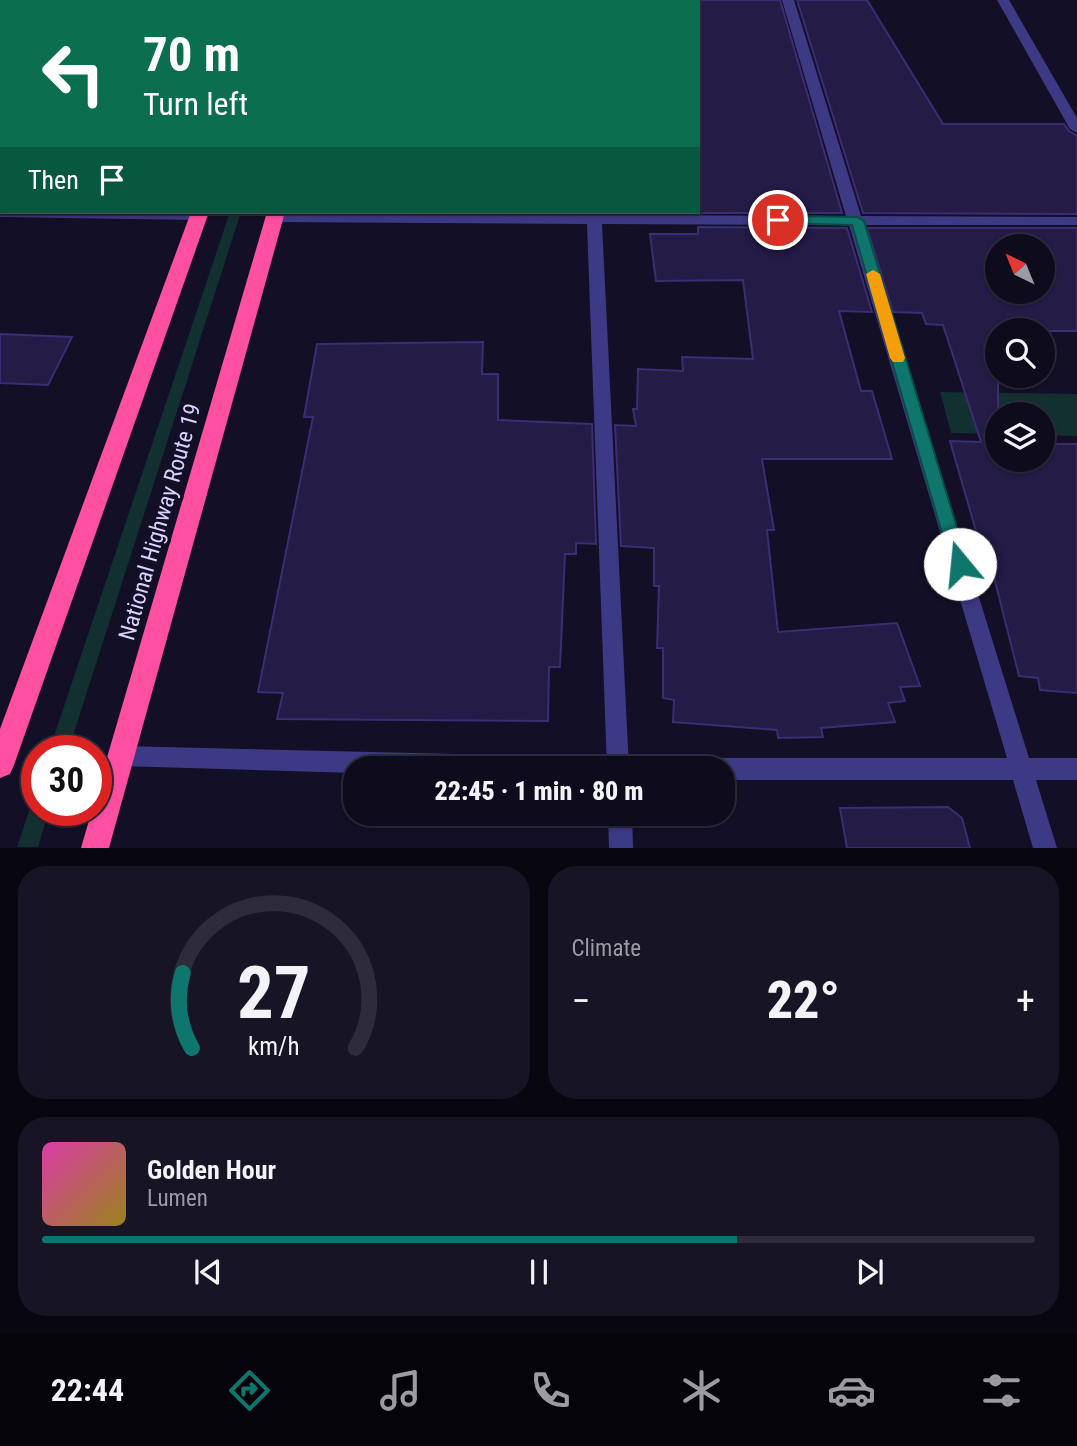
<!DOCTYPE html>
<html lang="en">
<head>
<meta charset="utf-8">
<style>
  body { margin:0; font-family:"Roboto Condensed",sans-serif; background:#171425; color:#f1f3f6; height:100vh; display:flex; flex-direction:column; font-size:26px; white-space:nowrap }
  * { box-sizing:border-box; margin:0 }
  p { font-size:23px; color:#9b9ba3 }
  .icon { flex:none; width:38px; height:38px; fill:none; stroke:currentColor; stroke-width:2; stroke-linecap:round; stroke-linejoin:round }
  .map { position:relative; height:848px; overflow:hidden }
  .sheet { display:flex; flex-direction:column; gap:18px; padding:18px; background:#08060f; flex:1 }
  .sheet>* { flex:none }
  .top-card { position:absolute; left:0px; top:0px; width:700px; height:214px; box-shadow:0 2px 5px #0004,0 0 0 2px #2e2b3b; background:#0b6e4f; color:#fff; overflow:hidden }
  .needle { width:46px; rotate:317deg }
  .buttons { position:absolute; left:985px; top:234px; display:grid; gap:14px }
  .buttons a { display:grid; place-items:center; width:70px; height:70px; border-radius:50%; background:#0e0b1c; box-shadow:0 2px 5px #0004,0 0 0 2px #2e2b3b; font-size:35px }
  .speed { position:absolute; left:21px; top:735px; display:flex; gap:14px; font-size:35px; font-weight:700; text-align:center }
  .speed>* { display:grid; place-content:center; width:91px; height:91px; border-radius:50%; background:#0e0b1c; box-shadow:0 2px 5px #0004,0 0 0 2px #2e2b3b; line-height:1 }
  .speed .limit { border:10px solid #d22; background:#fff; color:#111 }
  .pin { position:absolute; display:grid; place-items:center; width:60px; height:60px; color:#fff; margin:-30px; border:4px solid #fff; border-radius:50%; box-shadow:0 2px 7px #0007 }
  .me { position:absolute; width:77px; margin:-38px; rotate:343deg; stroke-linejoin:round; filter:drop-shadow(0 0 5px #0008) }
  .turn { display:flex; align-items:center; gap:24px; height:147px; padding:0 28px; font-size:32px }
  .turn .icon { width:91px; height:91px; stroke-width:2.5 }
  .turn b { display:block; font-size:49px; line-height:60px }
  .then { display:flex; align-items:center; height:66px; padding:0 28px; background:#0003; gap:14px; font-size:26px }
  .big { font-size:52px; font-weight:800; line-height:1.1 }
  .sheet .widget { flex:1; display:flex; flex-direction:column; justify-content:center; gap:10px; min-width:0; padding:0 24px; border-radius:28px; background:#171425 }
  .sheet .dial { align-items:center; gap:0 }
  .dial svg { height:182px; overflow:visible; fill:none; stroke:#2e2b3b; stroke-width:7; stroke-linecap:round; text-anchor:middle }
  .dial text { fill:#f1f3f6; stroke:none }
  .song { display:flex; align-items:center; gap:21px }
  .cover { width:84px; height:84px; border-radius:10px; background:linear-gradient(135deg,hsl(320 70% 55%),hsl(50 70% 35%)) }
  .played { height:7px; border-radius:4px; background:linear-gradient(90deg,#0f766e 70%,#2e2b3b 70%) }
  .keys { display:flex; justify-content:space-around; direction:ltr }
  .heat { display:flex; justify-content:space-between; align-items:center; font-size:38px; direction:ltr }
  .sheet .tiles { flex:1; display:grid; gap:18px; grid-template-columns:1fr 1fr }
  .widget:last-child { grid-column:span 2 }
  .trip { position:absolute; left:343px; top:756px; width:392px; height:70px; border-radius:28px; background:#0e0b1c; box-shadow:0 2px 5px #0004,0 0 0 2px #2e2b3b; font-weight:800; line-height:70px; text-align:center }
  .dock { display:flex; height:112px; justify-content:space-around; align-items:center; background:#06040b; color:#9b9ba3 }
  .dock .icon { width:49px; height:49px }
  .dock .current { color:#0f766e }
  .dock b { font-size:32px; color:#f1f3f6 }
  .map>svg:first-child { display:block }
  .green { fill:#12302f }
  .building { fill:#241b47; stroke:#3b2d73; stroke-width:2; fill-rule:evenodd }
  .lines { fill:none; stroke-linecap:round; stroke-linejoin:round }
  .street { fill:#3d3a85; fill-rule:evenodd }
  .highway { fill:#ff4fa3; fill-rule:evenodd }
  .route { fill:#0f766e; stroke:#0a4d48; stroke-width:2 }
  .slow { fill:#f59e0b }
  .labels { text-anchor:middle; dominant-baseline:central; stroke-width:7; stroke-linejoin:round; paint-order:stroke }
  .street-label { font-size:23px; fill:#d9d4ff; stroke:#130f26 }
</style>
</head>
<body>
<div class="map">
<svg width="1077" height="848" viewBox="0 0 1077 848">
  <rect width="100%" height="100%" fill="#130f26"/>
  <!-- green -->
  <path class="green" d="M230 212H241L68 751H49Z
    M940 392 1077 394V436L1043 435V415H998L997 434 951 433Z
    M37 787V810H49L38 847H17Z"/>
  <!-- building -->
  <path class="building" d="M698 0H780L842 213H698Z
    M797 0H867L943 124H1064L1069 131 1077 136V214L863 213Z
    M698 227 847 228 872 312 839 311 861 391H872L892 459H762L774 530H767L778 632 897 623 920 686 900 687 905 701 888 703 895 722 821 728 823 737 778 738 777 730 673 722 674 700 663 698V648H657L659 586H654V548L621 546 615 425 636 426 633 409H637L638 369 683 371 682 357 753 359 743 280 656 281 650 234H698Z
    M867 228H1077V331H998V460H1043V444H1077V693L1040 690 1038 678 1019 676 992 569H987L950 441 981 442 943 325 926 324 922 313 893 312ZM998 247H1043V292H998Z
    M0 334 72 337 48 385 0 383Z
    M483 342 482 374H498V420L592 424 596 544 576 543V554H565L560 667H549L548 721 277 719 283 693 258 692 313 417H304L317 344Z
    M948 807 962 818 970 848H847L840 808Z"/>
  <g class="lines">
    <!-- street -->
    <path class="street" d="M15 0H27L14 2Z
      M580 0H592V2H580Z
      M782 0H794L861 216 1077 217V225H863L1029 758H1077V780H1036L1057 848H1033L1013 780H723V768H712L715 761 723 758H1007L849 225 602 224 629 768H607L587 224 274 222 267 218 274 214 587 215V212H601V215L846 216Z
      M997 0H1009L1077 118V133L1070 129Z
      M0 26H2L0 35Z
      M0 209 2 212H198L205 216 198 220 0 217Z
      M121 746 585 757 593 760 596 768H355V773L121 766 113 763 110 756 113 749Z
      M608 814H632L633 848H609Z"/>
    <!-- highway -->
    <path class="highway" d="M270 0H284L269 2Z
      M326 0H340L325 2Z
      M191 212H209L14 765 10 774 0 778V729Z
      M267 212H285L109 848H81L92 810H96V795Z"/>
  </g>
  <!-- route -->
  <path class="route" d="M778 216 857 217 864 221 968 564 966 569 960 571 953 569 951 564 852 225 774 223 772 220Z"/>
  <!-- slow -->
  <path class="slow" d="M873 270 880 274 905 358 903 362H893L890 358 866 274Z"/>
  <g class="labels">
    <!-- street labels -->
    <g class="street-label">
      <text transform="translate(160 522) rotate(-74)">National Highway Route 19</text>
    </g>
  </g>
</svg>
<div class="buttons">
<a><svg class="needle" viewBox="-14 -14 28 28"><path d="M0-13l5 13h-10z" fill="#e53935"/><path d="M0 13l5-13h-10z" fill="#9b9ba3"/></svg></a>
<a><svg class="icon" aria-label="search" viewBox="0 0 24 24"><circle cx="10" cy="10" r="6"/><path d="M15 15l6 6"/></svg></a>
<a><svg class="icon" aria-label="layers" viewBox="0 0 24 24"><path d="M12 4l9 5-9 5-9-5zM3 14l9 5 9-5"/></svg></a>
</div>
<div class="speed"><div class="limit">30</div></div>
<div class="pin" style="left:778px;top:220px;background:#d93025"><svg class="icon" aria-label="arrive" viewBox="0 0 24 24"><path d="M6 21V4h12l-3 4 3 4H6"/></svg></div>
<svg class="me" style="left:960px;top:564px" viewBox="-20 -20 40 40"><circle r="19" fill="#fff"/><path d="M0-13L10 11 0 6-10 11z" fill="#0f766e"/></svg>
<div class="trip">22:45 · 1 min · 80 m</div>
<div class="top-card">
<div class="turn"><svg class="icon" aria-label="left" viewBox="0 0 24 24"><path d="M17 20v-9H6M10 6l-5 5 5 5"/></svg><div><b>70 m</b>Turn left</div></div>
<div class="then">Then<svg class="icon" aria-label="arrive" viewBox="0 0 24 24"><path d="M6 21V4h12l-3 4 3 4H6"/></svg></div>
</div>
</div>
<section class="sheet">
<div class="tiles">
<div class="widget dial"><svg viewBox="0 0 100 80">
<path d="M14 69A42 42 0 1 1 86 69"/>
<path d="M14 69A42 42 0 0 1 10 36" stroke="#0f766e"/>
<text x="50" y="56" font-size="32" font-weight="700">27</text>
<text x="50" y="72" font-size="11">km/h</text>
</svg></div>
<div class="widget"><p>Climate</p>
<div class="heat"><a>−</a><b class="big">22°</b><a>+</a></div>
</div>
<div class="widget">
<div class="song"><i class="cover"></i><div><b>Golden Hour</b><p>Lumen</p></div></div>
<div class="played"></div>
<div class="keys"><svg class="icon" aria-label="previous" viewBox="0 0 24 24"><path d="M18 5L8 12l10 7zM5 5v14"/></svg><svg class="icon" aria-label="pause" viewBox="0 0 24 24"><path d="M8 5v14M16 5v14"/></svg><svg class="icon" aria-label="next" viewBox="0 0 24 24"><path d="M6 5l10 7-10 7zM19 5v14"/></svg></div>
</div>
</div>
</section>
<nav class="dock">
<b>22:44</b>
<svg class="icon current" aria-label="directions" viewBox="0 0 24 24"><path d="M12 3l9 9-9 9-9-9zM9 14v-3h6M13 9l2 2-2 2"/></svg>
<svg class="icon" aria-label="music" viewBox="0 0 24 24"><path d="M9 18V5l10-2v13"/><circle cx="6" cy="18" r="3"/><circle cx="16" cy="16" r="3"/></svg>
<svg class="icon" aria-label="phone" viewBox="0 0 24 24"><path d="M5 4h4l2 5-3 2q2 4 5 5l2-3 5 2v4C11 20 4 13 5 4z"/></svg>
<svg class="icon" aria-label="climate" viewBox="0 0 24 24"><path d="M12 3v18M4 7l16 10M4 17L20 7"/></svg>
<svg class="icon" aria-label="car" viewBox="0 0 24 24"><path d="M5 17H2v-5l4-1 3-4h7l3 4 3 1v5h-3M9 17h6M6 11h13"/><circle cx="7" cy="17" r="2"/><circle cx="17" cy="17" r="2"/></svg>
<svg class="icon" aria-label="filters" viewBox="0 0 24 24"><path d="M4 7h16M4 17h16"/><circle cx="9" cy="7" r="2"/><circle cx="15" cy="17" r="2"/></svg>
</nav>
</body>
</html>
